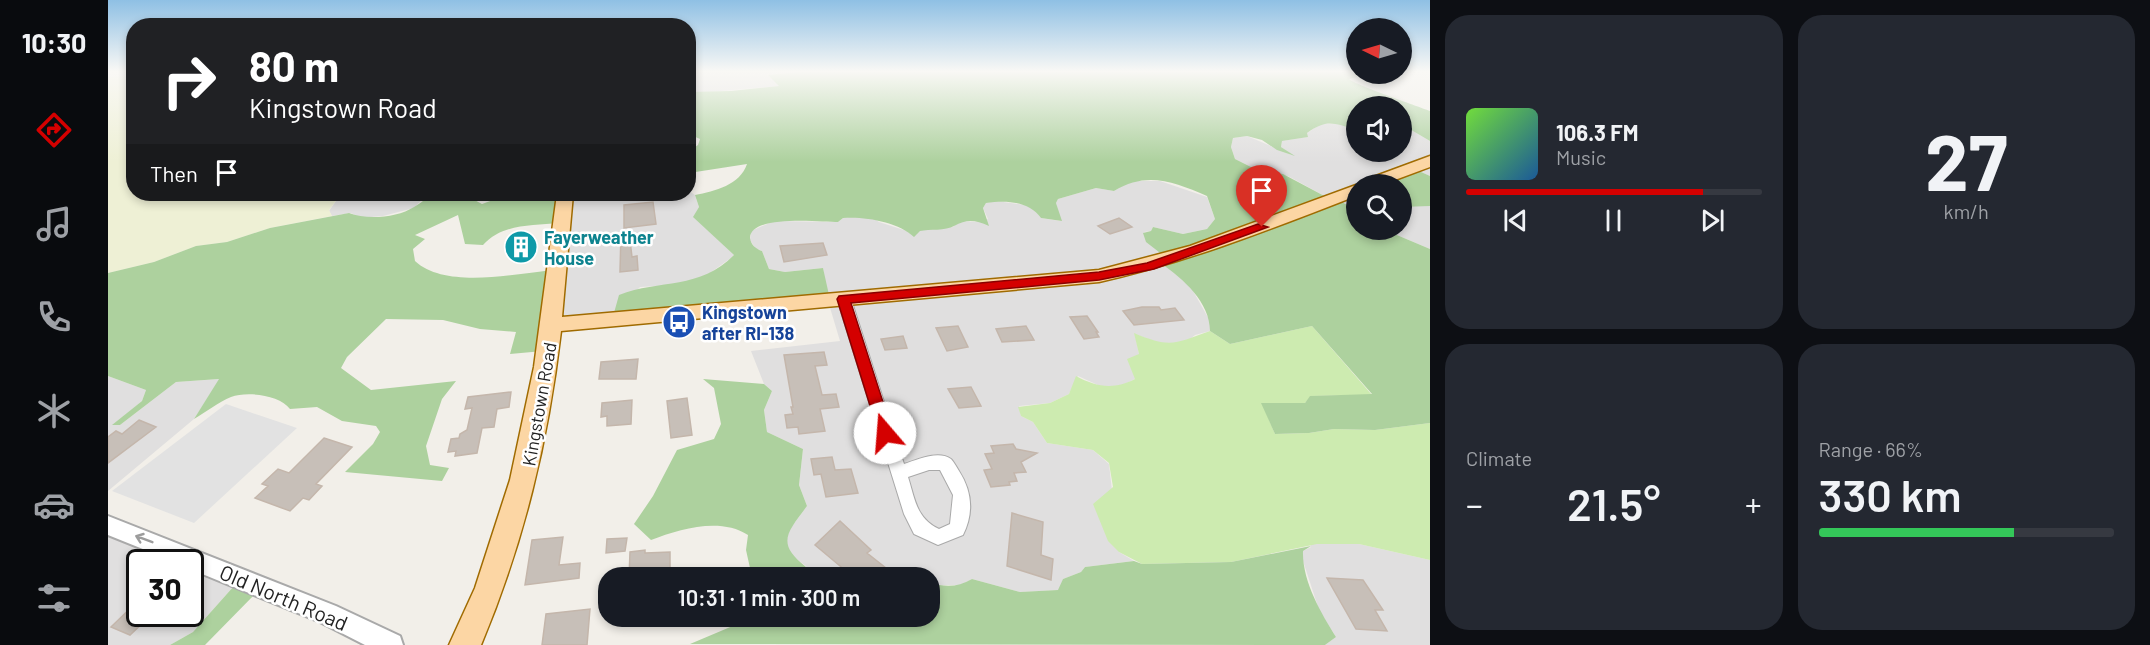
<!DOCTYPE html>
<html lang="en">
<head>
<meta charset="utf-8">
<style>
  body { margin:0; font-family:Barlow,sans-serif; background:#242831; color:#f1f3f6; height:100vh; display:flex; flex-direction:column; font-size:22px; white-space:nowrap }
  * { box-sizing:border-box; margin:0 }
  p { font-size:20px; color:#9ea1a6 }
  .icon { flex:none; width:33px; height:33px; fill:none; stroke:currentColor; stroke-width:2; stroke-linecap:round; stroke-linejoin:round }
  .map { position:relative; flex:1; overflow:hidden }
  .sheet { display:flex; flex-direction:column; gap:15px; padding:15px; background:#0d0f14; width:720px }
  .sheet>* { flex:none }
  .top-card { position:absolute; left:18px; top:18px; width:570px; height:183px; border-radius:24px; box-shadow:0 3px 9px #0003; background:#202124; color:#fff; overflow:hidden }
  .needle { width:39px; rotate:275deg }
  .tools { position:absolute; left:1238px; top:18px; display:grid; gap:12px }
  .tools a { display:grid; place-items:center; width:66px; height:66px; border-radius:50%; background:#171b24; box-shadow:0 3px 9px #0003; font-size:30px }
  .speed { position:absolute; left:18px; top:549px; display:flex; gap:12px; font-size:30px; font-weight:700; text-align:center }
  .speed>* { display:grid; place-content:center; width:78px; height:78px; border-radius:50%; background:#171b24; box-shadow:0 3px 9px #0003; line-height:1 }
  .speed .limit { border:3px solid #111; border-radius:9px; background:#fff; color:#111 }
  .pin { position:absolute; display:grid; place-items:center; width:51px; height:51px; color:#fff; margin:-62px -26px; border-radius:50% 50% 50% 0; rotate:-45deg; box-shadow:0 0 6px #0007 }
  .pin .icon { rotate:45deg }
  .me { position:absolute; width:66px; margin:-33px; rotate:342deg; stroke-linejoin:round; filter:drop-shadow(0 0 4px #0008) }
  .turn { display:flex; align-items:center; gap:21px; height:126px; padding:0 24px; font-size:27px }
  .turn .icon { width:78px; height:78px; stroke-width:2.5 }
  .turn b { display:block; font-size:42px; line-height:51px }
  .then { display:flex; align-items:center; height:57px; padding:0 24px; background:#0003; gap:12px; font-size:22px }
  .big { font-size:45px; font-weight:600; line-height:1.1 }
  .sheet .tile { flex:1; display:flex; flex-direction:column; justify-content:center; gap:9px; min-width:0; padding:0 21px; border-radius:24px; background:#242831 }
  .sheet .dial { align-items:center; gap:0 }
  .dial b { font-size:78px; line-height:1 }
  .song { display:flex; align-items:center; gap:18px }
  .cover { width:72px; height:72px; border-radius:9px; background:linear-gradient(135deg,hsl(100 70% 55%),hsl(210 70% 35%)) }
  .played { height:6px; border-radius:3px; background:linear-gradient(90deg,#d40000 80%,#363941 80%) }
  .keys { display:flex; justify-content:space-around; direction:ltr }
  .heat { display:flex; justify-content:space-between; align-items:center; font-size:33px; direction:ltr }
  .charge { height:9px; border-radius:4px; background:linear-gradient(90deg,#34c759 66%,#363941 0) }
  .sheet .tiles { flex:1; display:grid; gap:15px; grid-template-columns:repeat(2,1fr) }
  .trip { position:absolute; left:490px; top:567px; width:342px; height:60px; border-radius:24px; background:#171b24; box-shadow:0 3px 9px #0003; font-weight:600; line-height:60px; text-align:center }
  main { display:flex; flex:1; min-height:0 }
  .dock { display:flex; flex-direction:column; width:108px; justify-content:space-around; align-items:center; background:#090b0e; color:#9ea1a6 }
  .dock .icon { width:42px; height:42px }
  .dock .on { color:#d40000 }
  .dock b { font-size:27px; color:#f1f3f6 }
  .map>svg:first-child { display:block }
  .residential { fill:#e0dfdf; fill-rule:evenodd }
  .farmland { fill:#eef0d5 }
  .grass { fill:#cdebb0 }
  .forest { fill:#add19e }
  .parking { fill:#e2e2e2 }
  .building { fill:#c7bfb8; stroke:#c4b6ab; stroke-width:1.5 }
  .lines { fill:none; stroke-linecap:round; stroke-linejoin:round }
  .minor-casing { stroke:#a9a9a9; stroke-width:2 }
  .tertiary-casing { stroke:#a9a9a9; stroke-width:4 }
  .primary-casing { stroke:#a06b00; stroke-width:3 }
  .minor { fill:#fff; fill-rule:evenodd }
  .tertiary { fill:#fff; fill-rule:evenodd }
  .primary { fill:#fcd6a4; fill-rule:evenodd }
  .oneway { stroke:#9c9c9c }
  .route { fill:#d40000; stroke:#8a0000; stroke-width:1.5 }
  .labels { text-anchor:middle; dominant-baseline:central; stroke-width:5; stroke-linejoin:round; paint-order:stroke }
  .culture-label { font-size:18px; font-weight:bold; fill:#0d838f; stroke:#fff; text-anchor:start }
  .transit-label { font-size:18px; font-weight:bold; fill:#164399; stroke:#fff; text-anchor:start }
  .street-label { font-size:18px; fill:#222; stroke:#fff }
  .near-street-label { font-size:21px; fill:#222; stroke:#fff }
</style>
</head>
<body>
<main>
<nav class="dock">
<b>10:30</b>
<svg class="icon on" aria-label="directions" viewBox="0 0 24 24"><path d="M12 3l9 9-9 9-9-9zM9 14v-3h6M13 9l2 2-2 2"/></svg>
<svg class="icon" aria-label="music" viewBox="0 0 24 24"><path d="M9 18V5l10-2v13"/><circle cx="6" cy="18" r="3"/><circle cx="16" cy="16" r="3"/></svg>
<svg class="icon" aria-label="phone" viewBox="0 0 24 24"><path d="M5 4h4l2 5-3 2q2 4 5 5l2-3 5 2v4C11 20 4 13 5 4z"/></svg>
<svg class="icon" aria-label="climate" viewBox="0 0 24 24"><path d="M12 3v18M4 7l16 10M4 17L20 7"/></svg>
<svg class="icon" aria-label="car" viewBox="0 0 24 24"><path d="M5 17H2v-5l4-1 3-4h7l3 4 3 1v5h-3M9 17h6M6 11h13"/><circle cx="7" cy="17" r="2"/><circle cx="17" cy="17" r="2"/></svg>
<svg class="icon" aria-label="filters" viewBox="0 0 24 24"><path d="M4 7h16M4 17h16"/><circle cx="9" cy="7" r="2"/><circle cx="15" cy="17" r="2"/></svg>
</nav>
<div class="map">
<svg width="1322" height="645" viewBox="0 0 1322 645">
  <rect width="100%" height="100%" fill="#f2efe9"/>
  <!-- residential -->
  <path class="residential" d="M580 72H690L660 75 672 86 601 92H581Z
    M1214 123 1230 124 1248 130V152H1293V124L1322 141V176L1302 168 1261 184H1248V209L1227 199H1222L1180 176 1149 170 1127 159 1123 147 1125 138 1139 136 1184 155 1173 147 1174 141 1199 137V133Z
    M1022 181H1052L1099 197 1107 219 1099 229 1075 234 1045 227 1043 231 1036 232 1060 259 1055 264 1080 282 1102 321V331L1087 335 1081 340 1070 343H1051L1027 334 1031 354 1027 379 1013 386H992L970 376 961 394 942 403 911 406 913 416 925 422 939 443 985 450 1001 464 1011 552 1026 561 977 567 973 572 955 579 951 590 912 592 864 579 853 585H831L822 582V578L804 576 699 577 698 566 683 555 679 546V533L699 506 691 485 695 449 659 432 656 410 664 391 656 384 643 351 732 341 720 301 715 268 677 272 661 269 654 251 647 248 642 240 643 231 666 221 730 222 735 218 748 216 765 218 771 222 799 231 845 227 851 221 872 222 880 219 875 208 878 203 888 201 918 205 927 210 933 218 953 221 948 203 950 199 988 188 1006 191Z
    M581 191 587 195 591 207 586 217 626 255 623 258 599 275 568 285 532 287 504 318 443 323 455 194Z
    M233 194H319L306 208 275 216 252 218 243 213 224 216 221 211Z
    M1308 205 1322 206V249L1277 230H1293V207L1297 209Z
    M0 376 38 390 34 401 5 425H12L68 382 112 379 86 419 0 491Z
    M0 526 77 557 126 586 85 632 62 645H0ZM32 562H82V614H32Z
    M1202 544H1251L1322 560V645H1217L1228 637 1211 610 1195 561V551L1203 547Z"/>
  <!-- farmland -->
  <path class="farmland" d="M25 76 26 194H233L221 210 224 216 162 228 119 242 88 246 46 262 0 273V77Z"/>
  <!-- grass -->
  <path class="grass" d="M1204 326 1264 395 1203 396 1197 403H1154L1167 434 1201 433 1226 429 1267 430 1322 423V560L1251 544H1209L1123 562 1034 564 1011 552 1000 541 985 504 1005 487 1001 463 985 450 939 443 925 422 913 416 910 407 942 403 961 394 968 376C988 387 1006 390 1027 379L1019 359 1031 354 1026 333C1064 349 1067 343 1102 331L1122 344Z"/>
  <!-- forest -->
  <path class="forest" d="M690 72H1248L1249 77 1241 79C1245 84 1309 106 1322 111V141L1293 124V106H1248V130C1225 123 1219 119 1199 133L1200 137 1174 141 1173 147 1187 156 1169 150 1154 140 1139 136 1125 138 1123 147 1127 159 1149 170 1175 174 1222 199H1227L1248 209V230H1277L1322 249V423L1267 430 1226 429 1201 433 1167 434 1153 403H1197L1202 396 1264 394 1204 326 1122 344 1102 331C1102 302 1075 279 1054 264L1060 259 1038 242 1035 233 1043 231 1045 227 1075 234 1099 229 1107 219 1099 196C1066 182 1039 171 1006 191L988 188 950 199 948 203 954 221 933 218C921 201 898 200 878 203L875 208 881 226C867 220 859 219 846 226 838 231 821 229 812 231L806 237C791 222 756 216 735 218L730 222C714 222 642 214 642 238 643 245 648 249 654 251L661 269 677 272 715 268 721 295 504 320 511 295C552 279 592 290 626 255L585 217 591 207 587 195C607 191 632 185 639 164L581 173V151L590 145 592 139 581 134V92L623 91 671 86 660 75Z
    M1304 168 1322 176V206L1293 207V184H1261Z
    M331 194 364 195 361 197 374 204 396 196 455 194V196L451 223C424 226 395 223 375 245L357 244 350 215 307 235 317 239 305 249 307 261C338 290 409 273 447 270L435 351 402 354 408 332 372 329 335 320 278 319 239 357 233 368 263 390 348 381 334 399 318 446 322 465 341 468 334 481 237 472 265 444 272 432 268 426 234 421 209 407 182 409C172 395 139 391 123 397 111 402 98 412 86 419L111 379 68 382 12 425H4L34 401 38 390 0 376V273L46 262 88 246 119 242 162 228 241 213C258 220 289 218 306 207 317 201 318 196 331 194Z
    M595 379 656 384 664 391 656 410 659 432 695 449 691 485 699 506C680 532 667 543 698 567L699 577H644L638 550 640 535C612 517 572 529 543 540L526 524 545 496 569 450 606 439 613 424 606 388Z
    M1203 546 1195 551C1194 581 1213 613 1228 637L1217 645 582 644 646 617 734 616 758 621 765 617 822 616V582C837 588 850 587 864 579L912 592 950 590 955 579 973 572 977 567 1026 561 1034 564 1123 562Z
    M126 586 150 591 97 645H62L85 632Z"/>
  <!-- parking -->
  <path class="parking" d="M118 404 189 428 86 523 4 491Z"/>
  <!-- building -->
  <path class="building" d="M545 202 548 224 516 228V205Z
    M1011 218 1024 227 1002 234 990 226Z
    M513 232H521L524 257 529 256 530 270 512 272Z
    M424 240 421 253 401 255 404 242Z
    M715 243 719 255 676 262 672 246Z
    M1034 307H1051L1053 310 1067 308 1076 320 1026 325 1015 311Z
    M979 316 990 332H988L991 337 976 339 962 317Z
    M850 326 860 347 839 351 828 328Z
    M918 326 926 340 894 342 888 329Z
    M795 336 799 348 777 350 773 339Z
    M716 352 719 365 707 366 714 395 728 394 731 407 712 409 717 431 691 434 690 427 679 428 677 415 685 414 683 407H685L676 355Z
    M530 359 528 379H491L493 362Z
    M863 387 873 406 851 408 840 389Z
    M403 392 401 407 389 409 386 427 374 428 369 453 347 456 348 451 340 452 343 439 351 438 352 434 359 430 364 408 357 409 360 397Z
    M579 398 584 435 563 438 559 401Z
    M524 400 523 424 499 426V416L493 417 494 403Z
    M31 420 48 427 0 463V437L8 431 14 434Z
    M216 438 244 447 208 484 214 486 201 500 195 498 182 511 147 498 160 486 154 484 170 469 181 473Z
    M905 444 908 449 929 453 913 462 918 472 906 473 909 481 901 482 902 485 883 487 876 470 884 469 877 454 886 453 883 446Z
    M724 457 727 470 743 469 750 493 718 497 713 474 706 475 703 459Z
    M904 513 935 522 933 555 945 559 943 580 899 566Z
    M732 521 763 550 759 553 778 568 769 578H732L738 571 707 545Z
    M455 537 451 565 472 563 471 578 417 585 424 540Z
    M519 538 517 551 498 553 499 539Z
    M537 550V553L562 552V573L521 578 522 552Z
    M1219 578 1255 580 1275 610H1267L1279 631 1248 629Z
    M32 599V614H44L22 635 3 627Z
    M482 609 479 645H434L438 614Z"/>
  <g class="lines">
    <!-- minor casing -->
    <g class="minor-casing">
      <path id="minor" d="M736 295 743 299 796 464C809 460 830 450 843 459 846 462 849 468 851 471 864 491 866 513 855 535L830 545 806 534 796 514 729 299ZM821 470H832L845 495 842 524 831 529C808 518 807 499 800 477Z"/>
    </g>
    <!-- tertiary casing -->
    <g class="tertiary-casing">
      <path id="tertiary" d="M0 516 228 606 292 636 295 645H257L212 622 82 569V562H67L0 535Z"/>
    </g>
    <!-- primary casing -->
    <g class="primary-casing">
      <path id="primary" d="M1322 156V167L1276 184H1255L1257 180Z
        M1248 185V196C1163 229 1080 262 991 282L453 331C440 442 416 542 373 645H341L367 588 402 480 426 367 449 194H465L454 317 991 270 1082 246Z"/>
    </g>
    <!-- minor -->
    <use href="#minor" class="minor"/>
    <!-- tertiary -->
    <use href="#tertiary" class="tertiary"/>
    <!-- primary -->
    <use href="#primary" class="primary"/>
  </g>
  <!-- one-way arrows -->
  <defs><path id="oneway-shaft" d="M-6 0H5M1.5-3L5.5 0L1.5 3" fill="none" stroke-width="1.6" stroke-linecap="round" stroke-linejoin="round" transform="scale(1.5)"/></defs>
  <use class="oneway" href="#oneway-shaft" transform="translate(36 539) rotate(-159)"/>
  <!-- sky -->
  <linearGradient id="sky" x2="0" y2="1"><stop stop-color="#8fc0e4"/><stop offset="0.44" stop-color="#f9f8f5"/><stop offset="1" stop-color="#f9f8f5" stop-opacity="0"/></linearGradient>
  <rect width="1322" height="162" fill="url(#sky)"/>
  <!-- route -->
  <path class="route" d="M1150 224 1160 227 1046 269 991 280 743 303 785 433 777 439 772 438 729 299 731 296 991 272 1039 263Z"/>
  <!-- icons -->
  <defs>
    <g id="building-disc" transform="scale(1.725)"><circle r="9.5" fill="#0f9aa8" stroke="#fff"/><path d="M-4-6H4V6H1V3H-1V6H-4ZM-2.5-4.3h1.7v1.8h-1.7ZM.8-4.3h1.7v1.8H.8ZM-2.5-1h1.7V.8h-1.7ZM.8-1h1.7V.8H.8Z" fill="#fff"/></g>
    <g id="bus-disc" transform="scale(1.725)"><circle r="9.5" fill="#1a4fb4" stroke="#fff"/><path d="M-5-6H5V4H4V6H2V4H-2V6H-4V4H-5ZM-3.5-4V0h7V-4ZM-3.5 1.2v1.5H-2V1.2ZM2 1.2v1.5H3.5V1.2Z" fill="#fff"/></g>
  </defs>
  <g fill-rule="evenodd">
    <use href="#building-disc" x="413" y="247"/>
    <use href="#bus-disc" x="571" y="322"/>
  </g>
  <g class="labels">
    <!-- culture labels -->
    <g class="culture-label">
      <text x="436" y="237">Fayerweather<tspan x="436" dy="21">House</tspan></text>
    </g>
    <!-- transit labels -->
    <g class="transit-label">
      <text x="594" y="312">Kingstown<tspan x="594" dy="21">after RI-138</tspan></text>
    </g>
    <!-- street labels -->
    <g class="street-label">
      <text transform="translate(431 404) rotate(-80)">Kingstown Road</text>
    </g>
    <!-- near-street labels -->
    <g class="near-street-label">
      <text transform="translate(176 597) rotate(23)">Old North Road</text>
    </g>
  </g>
</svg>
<div class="tools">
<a><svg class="needle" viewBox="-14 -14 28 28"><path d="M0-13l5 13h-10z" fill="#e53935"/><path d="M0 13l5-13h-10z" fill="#9ea1a6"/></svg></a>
<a><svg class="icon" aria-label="sound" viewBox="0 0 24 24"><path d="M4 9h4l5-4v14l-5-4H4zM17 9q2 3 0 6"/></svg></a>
<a><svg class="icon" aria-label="search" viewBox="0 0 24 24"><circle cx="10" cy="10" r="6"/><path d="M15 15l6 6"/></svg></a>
</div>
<div class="speed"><div class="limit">30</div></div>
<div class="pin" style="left:1154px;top:227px;background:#d93025"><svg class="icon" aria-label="arrive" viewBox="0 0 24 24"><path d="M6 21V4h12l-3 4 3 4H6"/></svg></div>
<svg class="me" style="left:777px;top:433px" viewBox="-20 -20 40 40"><circle r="19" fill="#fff"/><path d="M0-13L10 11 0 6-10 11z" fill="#d40000"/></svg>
<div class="trip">10:31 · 1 min · 300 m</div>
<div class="top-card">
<div class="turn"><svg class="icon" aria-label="right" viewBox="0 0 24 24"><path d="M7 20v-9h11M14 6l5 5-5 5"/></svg><div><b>80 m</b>Kingstown Road</div></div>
<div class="then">Then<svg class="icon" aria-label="arrive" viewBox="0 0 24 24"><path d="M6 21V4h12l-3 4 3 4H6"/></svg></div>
</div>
</div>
<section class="sheet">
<div class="tiles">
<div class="tile">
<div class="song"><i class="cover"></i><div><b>106.3 FM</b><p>Music</p></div></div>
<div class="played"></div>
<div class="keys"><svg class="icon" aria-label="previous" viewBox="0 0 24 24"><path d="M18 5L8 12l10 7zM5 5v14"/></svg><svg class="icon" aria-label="pause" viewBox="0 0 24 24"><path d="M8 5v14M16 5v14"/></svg><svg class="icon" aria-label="next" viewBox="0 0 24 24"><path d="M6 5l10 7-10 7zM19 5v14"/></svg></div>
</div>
<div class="tile dial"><b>27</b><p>km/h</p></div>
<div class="tile"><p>Climate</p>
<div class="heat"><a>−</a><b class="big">21.5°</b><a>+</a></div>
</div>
<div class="tile"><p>Range · 66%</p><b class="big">330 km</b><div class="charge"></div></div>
</div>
</section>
</main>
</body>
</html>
